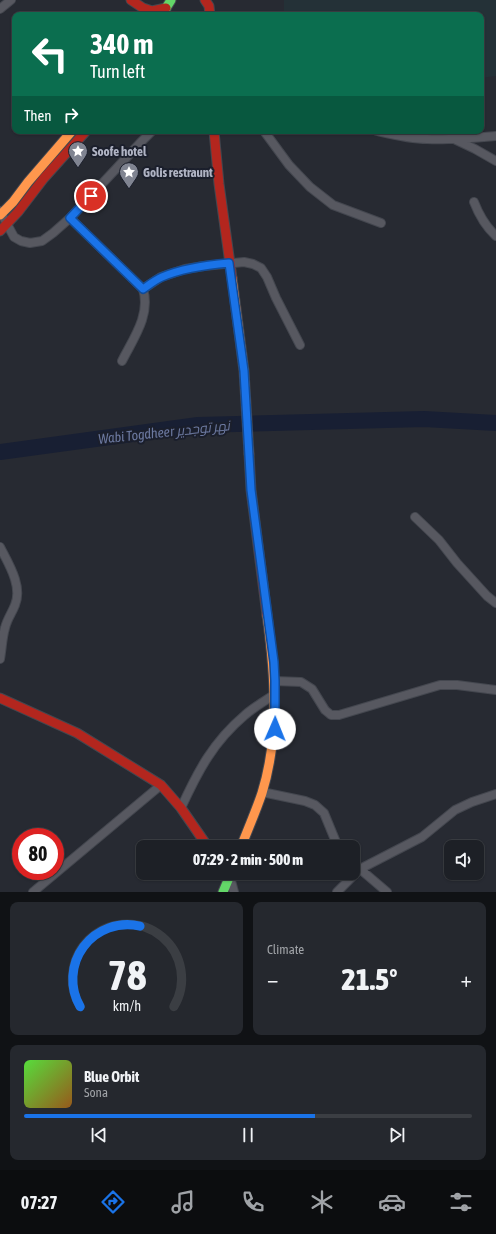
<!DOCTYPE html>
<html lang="en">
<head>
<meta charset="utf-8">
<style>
  body { margin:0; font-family:"Asap Condensed",Cairo,sans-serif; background:#25282e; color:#f1f3f6; height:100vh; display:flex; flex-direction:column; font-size:15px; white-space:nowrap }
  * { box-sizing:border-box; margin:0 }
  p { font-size:13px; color:#a0a3a7 }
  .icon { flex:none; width:22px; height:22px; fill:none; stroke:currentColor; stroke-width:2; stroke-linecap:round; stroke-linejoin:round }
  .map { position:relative; height:892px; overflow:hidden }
  .side { display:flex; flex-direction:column; gap:10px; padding:10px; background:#101215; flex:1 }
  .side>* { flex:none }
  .guide { position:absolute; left:12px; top:12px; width:472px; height:122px; border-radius:8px; box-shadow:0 1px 3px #0004,0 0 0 1px #3b3e43; background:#0b6e4f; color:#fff; overflow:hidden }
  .controls { position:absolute; left:444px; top:840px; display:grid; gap:8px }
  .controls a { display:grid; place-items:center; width:40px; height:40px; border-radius:8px; background:#1d2026; box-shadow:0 1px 3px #0004,0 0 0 1px #3b3e43; font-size:20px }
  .speed { position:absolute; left:12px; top:828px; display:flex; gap:8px; font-size:20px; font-weight:700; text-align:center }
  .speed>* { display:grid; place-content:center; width:52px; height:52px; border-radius:50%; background:#1d2026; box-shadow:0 1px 3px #0004,0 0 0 1px #3b3e43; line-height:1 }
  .speed .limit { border:6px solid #d22; background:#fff; color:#111 }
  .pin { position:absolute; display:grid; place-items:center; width:34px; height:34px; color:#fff; margin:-17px; border:2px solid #fff; border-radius:50%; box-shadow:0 1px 4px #0007 }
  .me { position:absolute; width:44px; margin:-22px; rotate:1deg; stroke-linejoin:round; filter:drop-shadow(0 0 3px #0008) }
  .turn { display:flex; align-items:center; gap:14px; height:84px; padding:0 12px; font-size:18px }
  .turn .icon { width:52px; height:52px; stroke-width:2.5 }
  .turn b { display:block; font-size:28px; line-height:34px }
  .then { display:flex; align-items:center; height:38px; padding:0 12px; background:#0003; gap:8px; font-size:15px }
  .big { font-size:30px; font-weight:800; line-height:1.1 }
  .side .widget { flex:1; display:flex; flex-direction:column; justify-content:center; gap:6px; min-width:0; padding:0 14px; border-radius:8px; background:#25282e }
  .side .dial { align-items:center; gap:0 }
  .dial svg { height:104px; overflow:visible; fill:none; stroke:#3b3e43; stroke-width:7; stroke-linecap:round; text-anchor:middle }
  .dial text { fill:#f1f3f6; stroke:none }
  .song { display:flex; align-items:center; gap:12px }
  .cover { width:48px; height:48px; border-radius:6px; background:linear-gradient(135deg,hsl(110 70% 55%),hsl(30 70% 35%)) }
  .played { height:4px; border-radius:2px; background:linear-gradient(90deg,#1a73e8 65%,#3b3e43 65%) }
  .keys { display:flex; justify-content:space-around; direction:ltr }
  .heat { display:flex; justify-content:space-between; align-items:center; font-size:22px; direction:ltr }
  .side .tiles { flex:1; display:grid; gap:10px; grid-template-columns:1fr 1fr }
  .widget:last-child { grid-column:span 2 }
  .trip { position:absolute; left:136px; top:840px; width:224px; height:40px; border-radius:8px; background:#1d2026; box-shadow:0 1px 3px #0004,0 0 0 1px #3b3e43; font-weight:800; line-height:40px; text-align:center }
  .tab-bar { display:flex; height:64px; justify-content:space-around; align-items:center; background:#0c0d0f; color:#a0a3a7 }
  .tab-bar .icon { width:28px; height:28px }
  .tab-bar .active { color:#1a73e8 }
  .tab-bar b { font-size:18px; color:#f1f3f6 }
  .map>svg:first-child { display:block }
  .green { fill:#243137 }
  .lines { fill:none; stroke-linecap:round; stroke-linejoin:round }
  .river { stroke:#181f33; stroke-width:16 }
  .street-casing { stroke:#44474f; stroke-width:10 }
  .fast-casing { stroke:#44474f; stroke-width:11 }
  .slow-casing { stroke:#44474f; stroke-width:11 }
  .jam-casing { stroke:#44474f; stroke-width:11 }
  .street { stroke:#575860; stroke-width:8 }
  .fast { stroke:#63d668; stroke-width:9 }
  .slow { stroke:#ff974d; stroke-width:9 }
  .jam { stroke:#b3261e; stroke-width:9 }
  .route-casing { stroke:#114b97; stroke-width:10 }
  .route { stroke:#1a73e8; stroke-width:7 }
  .labels { text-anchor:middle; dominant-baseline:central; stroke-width:4; stroke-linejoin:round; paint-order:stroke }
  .poi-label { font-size:13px; font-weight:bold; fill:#b0b4c4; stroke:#1b1f2c; text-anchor:start }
  .water-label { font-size:14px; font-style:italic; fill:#6c79a0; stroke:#1b1f2c }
</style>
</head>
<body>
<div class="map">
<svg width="496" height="892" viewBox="0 0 496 892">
  <rect width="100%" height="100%" fill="#272a32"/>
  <!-- green -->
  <path class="green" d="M284 0H496V76L481 78V15H284Z"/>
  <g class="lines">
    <!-- river -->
    <path class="river" d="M0 452 198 425 424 419 496 423"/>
    <!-- street casing -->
    <g class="street-casing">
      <path id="street" d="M0 9 11 0
        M264 131 289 165 310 187 333 205 381 223
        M377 131C394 135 410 139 427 139 450 140 473 138 496 136
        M456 140 475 149 496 161
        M474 202C479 215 485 226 496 236
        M0 211 14 237 21 241 30 243 42 241 53 233 70 218 142 141 152 131
        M70 218 143 289C151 315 133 339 122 361
        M143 289 161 277 185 269 204 266 244 262 253 264 261 268 267 277 276 298 300 345
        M415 517 439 540 457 563 487 596 496 603
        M0 547C8 563 23 586 15 605 12 613 7 619 5 628 2 638 2 648 0 659
        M275 681 301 682 312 689 325 710 331 715H339L440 685H457L496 690
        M262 792 305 801 315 805 324 813 338 847
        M181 808C198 771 213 742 245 715 254 707 265 701 275 694
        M353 863 387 892
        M230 877 234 892
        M33 892 161 785
        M337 892 360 869 422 837 455 810 472 802 496 794"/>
    </g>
    <!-- fast casing -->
    <g class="fast-casing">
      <path id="fast" d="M165 15 166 8 171 0
        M223 892 231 873"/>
    </g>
    <!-- slow casing -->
    <g class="slow-casing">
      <path id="slow" d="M0 215 13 202 28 182 72 131
        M232 278 244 371 249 454
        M241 847C248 829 256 811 262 793 280 735 275 674 267 615"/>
    </g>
    <!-- jam casing -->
    <g class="jam-casing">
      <path id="jam" d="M131 0 143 8 152 11 166 8
        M205 0 209 6 210 15
        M214 131 219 184 232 278
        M0 231 18 212 44 178 86 131
        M249 454 251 490 267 615
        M0 698 77 733 161 785 181 808 208 847"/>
    </g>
    <!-- street -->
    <use href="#street" class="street"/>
    <!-- fast -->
    <use href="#fast" class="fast"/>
    <!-- slow -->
    <use href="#slow" class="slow"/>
    <!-- jam -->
    <use href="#jam" class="jam"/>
  </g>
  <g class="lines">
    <!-- route casing -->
    <g class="route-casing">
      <path id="route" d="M91 196 70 218 143 289C149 285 155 280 162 277 183 268 206 265 229 263L244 371 251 490 274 662 275 681V729"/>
    </g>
    <!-- route -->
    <use href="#route" class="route"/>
  </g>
  <!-- icons -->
  <defs>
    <g id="sight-pin" transform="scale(1)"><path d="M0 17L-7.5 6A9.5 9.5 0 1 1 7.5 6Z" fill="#808491" stroke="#1b1f2c"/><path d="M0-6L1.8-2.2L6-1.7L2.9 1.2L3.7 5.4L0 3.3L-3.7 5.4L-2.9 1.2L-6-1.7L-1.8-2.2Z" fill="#fff"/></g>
  </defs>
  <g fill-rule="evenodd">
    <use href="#sight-pin" x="78" y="151"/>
    <use href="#sight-pin" x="129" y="172"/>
  </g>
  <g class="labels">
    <!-- poi labels -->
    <g class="poi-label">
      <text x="92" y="151">Soofe hotel</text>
      <text x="143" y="172">Golis restraunt</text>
    </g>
    <!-- water labels -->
    <g class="water-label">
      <text transform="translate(164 432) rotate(-6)">Wabi Togdheer نهر توجدير</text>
    </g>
  </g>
</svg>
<div class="controls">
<a><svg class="icon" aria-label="sound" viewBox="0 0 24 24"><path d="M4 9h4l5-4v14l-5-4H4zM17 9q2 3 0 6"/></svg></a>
</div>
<div class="speed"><div class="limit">80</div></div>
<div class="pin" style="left:91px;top:196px;background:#d93025"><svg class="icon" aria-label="arrive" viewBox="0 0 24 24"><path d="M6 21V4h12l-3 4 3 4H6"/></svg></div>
<svg class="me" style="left:275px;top:729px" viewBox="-20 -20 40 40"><circle r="19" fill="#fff"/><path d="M0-13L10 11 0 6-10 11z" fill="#1a73e8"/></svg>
<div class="trip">07:29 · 2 min · 500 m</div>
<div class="guide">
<div class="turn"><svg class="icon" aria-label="left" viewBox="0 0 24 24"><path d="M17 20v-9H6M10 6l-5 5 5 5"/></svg><div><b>340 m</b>Turn left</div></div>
<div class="then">Then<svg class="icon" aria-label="right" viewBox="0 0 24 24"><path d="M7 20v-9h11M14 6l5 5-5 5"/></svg></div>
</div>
</div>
<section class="side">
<div class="tiles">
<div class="widget dial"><svg viewBox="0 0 100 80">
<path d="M14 69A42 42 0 1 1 86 69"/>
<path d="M14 69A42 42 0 0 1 60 7" stroke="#1a73e8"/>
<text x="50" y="56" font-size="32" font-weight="700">78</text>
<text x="50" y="72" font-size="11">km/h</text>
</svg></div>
<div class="widget"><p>Climate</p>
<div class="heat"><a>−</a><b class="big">21.5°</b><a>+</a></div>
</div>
<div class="widget">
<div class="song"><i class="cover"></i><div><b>Blue Orbit</b><p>Sona</p></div></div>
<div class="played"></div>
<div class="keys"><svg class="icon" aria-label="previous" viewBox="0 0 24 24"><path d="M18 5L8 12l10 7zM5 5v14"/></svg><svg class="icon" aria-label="pause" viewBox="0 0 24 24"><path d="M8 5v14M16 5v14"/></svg><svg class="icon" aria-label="next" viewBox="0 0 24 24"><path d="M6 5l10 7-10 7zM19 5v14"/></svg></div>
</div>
</div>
</section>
<nav class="tab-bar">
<b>07:27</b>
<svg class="icon active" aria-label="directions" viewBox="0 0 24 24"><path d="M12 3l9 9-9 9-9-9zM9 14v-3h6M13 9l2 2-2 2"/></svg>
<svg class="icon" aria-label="music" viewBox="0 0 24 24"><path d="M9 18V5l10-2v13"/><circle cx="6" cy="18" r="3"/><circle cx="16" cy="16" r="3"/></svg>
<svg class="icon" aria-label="phone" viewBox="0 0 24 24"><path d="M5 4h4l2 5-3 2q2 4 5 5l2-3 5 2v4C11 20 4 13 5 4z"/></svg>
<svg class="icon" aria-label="climate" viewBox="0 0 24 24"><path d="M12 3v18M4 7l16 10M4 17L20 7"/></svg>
<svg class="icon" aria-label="car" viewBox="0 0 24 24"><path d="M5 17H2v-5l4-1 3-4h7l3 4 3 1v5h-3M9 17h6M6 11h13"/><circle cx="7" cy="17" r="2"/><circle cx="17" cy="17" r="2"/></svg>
<svg class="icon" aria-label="filters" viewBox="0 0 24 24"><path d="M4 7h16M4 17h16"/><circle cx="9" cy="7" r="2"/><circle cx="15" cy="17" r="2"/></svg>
</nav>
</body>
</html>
